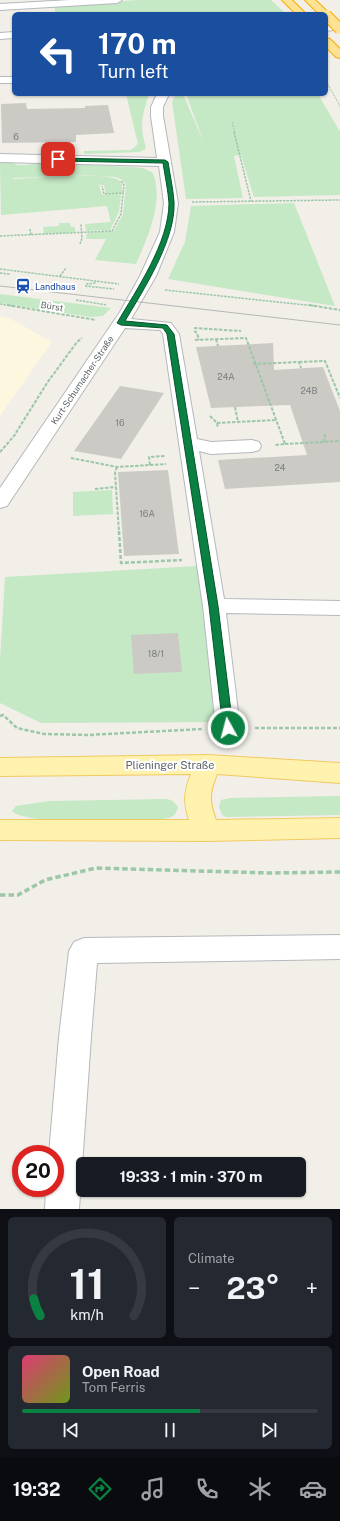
<!DOCTYPE html>
<html lang="en">
<head>
<meta charset="utf-8">
<style>
  body { margin:0; font-family:"Public Sans",sans-serif; background:#242831; color:#f1f3f6; height:100vh; display:flex; flex-direction:column; font-size:15px; white-space:nowrap }
  * { box-sizing:border-box; margin:0 }
  p { font-size:13px; color:#9ea1a6 }
  .icon { flex:none; width:22px; height:22px; fill:none; stroke:currentColor; stroke-width:2; stroke-linecap:round; stroke-linejoin:round }
  .map { position:relative; height:1209px; overflow:hidden }
  .side { display:flex; flex-direction:column; gap:8px; padding:8px; background:#0d0f14; flex:1 }
  .side>* { flex:none }
  .top-card { position:absolute; left:12px; top:12px; width:316px; height:84px; border-radius:6px; box-shadow:0 1px 3px #0004; background:#1a4fa0; color:#fff; overflow:hidden }
  .speed { position:absolute; left:12px; top:1145px; display:flex; gap:8px; font-size:20px; font-weight:700; text-align:center }
  .speed>* { display:grid; place-content:center; width:52px; height:52px; border-radius:50%; background:#171b24; box-shadow:0 1px 3px #0004; line-height:1 }
  .speed .limit { border:6px solid #d22; background:#fff; color:#111 }
  .pin { position:absolute; display:grid; place-items:center; width:34px; height:34px; color:#fff; margin:-17px; border-radius:8px; box-shadow:0 2px 6px #0006 }
  .me { position:absolute; width:44px; margin:-22px; rotate:353deg; stroke-linejoin:round; filter:drop-shadow(0 0 3px #0008) }
  .turn { display:flex; align-items:center; gap:14px; height:84px; padding:0 20px; font-size:18px }
  .turn .icon { width:52px; height:52px; stroke-width:2.5 }
  .turn b { display:block; font-size:28px; line-height:34px }
  .big { font-size:30px; font-weight:700; line-height:1.1 }
  .side .widget { flex:1; display:flex; flex-direction:column; justify-content:center; gap:6px; min-width:0; padding:0 14px; border-radius:6px; background:#242831 }
  .side .dial { align-items:center; gap:0 }
  .dial svg { height:104px; overflow:visible; fill:none; stroke:#363941; stroke-width:7; stroke-linecap:round; text-anchor:middle }
  .dial text { fill:#f1f3f6; stroke:none }
  .song { display:flex; align-items:center; gap:12px }
  .cover { width:48px; height:48px; border-radius:6px; background:linear-gradient(135deg,hsl(340 70% 55%),hsl(80 70% 35%)) }
  .played { height:4px; border-radius:2px; background:linear-gradient(90deg,#0b8043 60%,#363941 60%) }
  .keys { display:flex; justify-content:space-around; direction:ltr }
  .heat { display:flex; justify-content:space-between; align-items:center; font-size:22px; direction:ltr }
  .side .tiles { flex:1; display:grid; gap:8px; grid-template-columns:1fr 1fr }
  .widget:last-child { grid-column:span 2 }
  .trip { position:absolute; left:76px; top:1157px; width:230px; height:40px; border-radius:6px; background:#171b24; box-shadow:0 1px 3px #0004; font-weight:700; line-height:40px; text-align:center }
  .tab-bar { display:flex; height:64px; justify-content:space-around; align-items:center; background:#090b0e; color:#9ea1a6 }
  .tab-bar .icon { width:28px; height:28px }
  .tab-bar .current { color:#0b8043 }
  .tab-bar b { font-size:18px; color:#f1f3f6 }
  .map>svg:first-child { display:block }
  .commercial { fill:#fef7e0 }
  .green { fill:#c5e8c5 }
  .building { fill:#cccac5 }
  .lines { fill:none; stroke-linecap:round; stroke-linejoin:round }
  .minor-casing { stroke:#b5b8bc; stroke-width:2 }
  .major-casing { stroke:#f2c960; stroke-width:2 }
  .highway-casing { stroke:#f9ab00; stroke-width:2 }
  .path-far4 { stroke:#9cc7a9; stroke-width:1; stroke-dasharray:2 1; stroke-linecap:butt }
  .path-far3 { stroke:#9cc7a9; stroke-width:1.5; stroke-dasharray:2.5 1; stroke-linecap:butt }
  .path-far2 { stroke:#9cc7a9; stroke-width:2; stroke-dasharray:3.5 1.5; stroke-linecap:butt }
  .path-far1 { stroke:#9cc7a9; stroke-width:2.5; stroke-dasharray:4 2; stroke-linecap:butt }
  .path { stroke:#9cc7a9; stroke-width:3.5; stroke-dasharray:5.5 3; stroke-linecap:butt }
  .minor { fill:#fff; fill-rule:evenodd }
  .major { fill:#fff2af; fill-rule:evenodd }
  .highway { fill:#fde293; fill-rule:evenodd }
  .tram { stroke:#b6b7b8; stroke-width:1 }
  .highway-bridge-casing { stroke:#f9ab00; stroke-width:12; stroke-linecap:butt }
  .highway-bridge { stroke:#fde293; stroke-width:10 }
  .route { fill:#0b8043; stroke:#07532c }
  .labels { text-anchor:middle; dominant-baseline:central; stroke-width:4; stroke-linejoin:round; paint-order:stroke }
  .number-label { font-size:9px; fill:#7a7d7f }
  .far-transit-label { font-size:9px; fill:#164399; stroke:#fff; text-anchor:start }
  .far-street-label { font-size:9px; fill:#5f6368; stroke:#fff }
  .street-label { font-size:11px; fill:#5f6368; stroke:#fff }
</style>
</head>
<body>
<div class="map">
<svg width="340" height="1209" viewBox="0 0 340 1209">
  <rect width="100%" height="100%" fill="#f1efe8"/>
  <!-- commercial -->
  <path class="commercial" d="M0 316 9 318 52 342 0 416Z"/>
  <!-- green -->
  <path class="green" d="M138 0H271L286 14H55V6Z
    M126 94H149C142 116 139 125 146 148L144 150 139 152 84 154V151L131 150 138 144Z
    M176 94H183L204 143 186 94H318L340 132V195L254 197 241 155 234 156 243 198 186 199 172 102Z
    M0 163H13L17 165H25L42 163 132 167 143 168 153 173C164 202 148 236 136 264L95 260 106 239H86L87 233 114 231 123 214 126 184 121 179 115 177 87 175 13 178V179C38 178 98 171 119 180L122 185V193L106 194 104 185H99L102 195 121 194 119 212 110 230 86 231 85 224 111 222 107 206 1 215Z
    M294 203 335 306 168 279 185 242 191 206Z
    M59 223H70L71 227H75V232L44 234 43 227 59 226Z
    M0 294 111 308 103 316 91 317 0 303Z
    M112 490 113 514 73 516V492Z
    M198 566 223 722 41 723 0 703V661L5 577Z
    M340 796V815L226 817 222 815 219 806 221 800 230 798Z
    M167 799 173 801 178 807C176 816 171 818 162 819 135 819 29 827 12 811L16 806 50 801Z"/>
  <!-- building -->
  <path class="building" d="M26 103 27 109 85 108V106L108 105 114 133 76 135V142L2 143 1 104Z
    M273 343 274 370 323 367 340 411V482L225 489 218 460 307 455 290 405 211 408 196 347Z
    M120 386 164 393 121 459 74 451Z
    M168 470 179 554 124 556 118 472Z
    M178 633 182 672 134 674 131 635Z"/>
  <g class="lines">
    <!-- minor casing -->
    <g class="minor-casing">
      <path id="minor" d="M70 0H122L117 3 0 10V4Z
        M340 23V29L326 31V25Z
        M14 32V38L0 39V33Z
        M0 77H14V83H0Z
        M157 94H169L163 107V116L178 203 174 232 156 276 131 319 171 323 179 334 197 439 211 442 252 440 259 442 261 446 259 450 252 452 211 454 199 451 224 599 340 601V615L226 613 240 728 237 734 228 737 219 734 216 728 203 606 163 334 160 330 125 328 7 506 0 508V488L120 312 140 276 160 232 164 203 159 166 0 162V154L157 158 151 116V107Z
        M340 935V959L97 963 91 1037 79 1209H45L46 1188H55V1154H49L59 1037 69 951 74 942 84 938Z"/>
    </g>
    <!-- major casing -->
    <g class="major-casing">
      <path id="major" d="M208 755 340 763V783L217 774C209 794 209 801 216 820L340 818V838L206 841 0 840V820H189C183 800 184 793 191 774L0 776V758Z"/>
    </g>
    <!-- highway casing -->
    <g class="highway-casing">
      <path id="highway" d="M282 0H292L306 14H296Z
        M305 0H315L330 14 326 17V14H319Z
        M326 38 330 39 340 49V58L336 57 326 47Z"/>
    </g>
    <!-- path-far4 -->
    <path class="path-far4" d="M326 81 340 106
      M232 122 235 133"/>
    <!-- path-far3 -->
    <path class="path-far3" d="M234 132 251 201
      M121 181 124 185 123 193
      M192 202 340 200
      M30 229 31 235
      M0 236 112 231 121 214 123 193 104 194 102 186
      M80 244 82 238 81 224
      M0 269 119 284
      M0 273 9 274 8 275
      M60 276 66 268
      M86 284 96 283
      M85 286 114 289
      M165 290 315 306
      M76 300 107 305
      M0 304 13 306"/>
    <!-- path-far2 -->
    <path class="path-far2" d="M7 305 96 320
      M309 305 340 310
      M194 328 241 331
      M194 331 197 333 199 340
      M216 339 218 346
      M195 340 246 338 285 444 275 445
      M299 362 325 361 340 398
      M253 364 299 362 301 368
      M235 407 238 422
      M210 416 217 423 218 428
      M217 423 277 420
      M324 442 325 434
      M285 444 340 441
      M0 452 14 436 47 383 77 342 82 338
      M71 458 117 467 150 465 149 457 165 456
      M150 465 166 464
      M117 467 115 472 119 532
      M95 489 116 487"/>
    <!-- path-far1 -->
    <path class="path-far1" d="M119 531 121 563 182 560
      M0 716 3 715 17 728 44 734 88 735 202 729
      M255 728H340"/>
    <!-- path -->
    <path class="path" d="M0 895H18L45 880 96 868 269 873 340 872"/>
    <!-- minor -->
    <use href="#minor" class="minor"/>
    <!-- major -->
    <use href="#major" class="major"/>
    <!-- highway -->
    <use href="#highway" class="highway"/>
    <!-- tram -->
    <path class="tram" d="M0 286 340 325"/>
    <!-- highway-bridge casing -->
    <g class="highway-bridge-casing">
      <path id="highway-bridge" d="M326 15 340 29"/>
    </g>
    <!-- highway-bridge -->
    <use href="#highway-bridge" class="highway-bridge"/>
  </g>
  <!-- route -->
  <path class="route" d="M56 158 165 160 168 162C170 175 173 188 174 202 176 239 144 289 125 321L167 325 174 334 218 606 233 728 232 730H225L223 728 209 606 167 334 163 328 121 325 117 323C137 289 169 242 169 203 168 190 165 176 163 163L58 161H56Z"/>
  <!-- icons -->
  <defs>
    <g id="station-bare" transform="scale(1.2)"><path d="M-3-6H3Q5-6 5-4V2Q5 4 3 4L4.5 6H3L1.5 4h-3L-3 6H-4.5L-3 4Q-5 4-5 2V-4Q-5-6-3-6ZM-3.5-4v3h7v-3ZM-3.5 1v1.5H-2V1ZM2 1v1.5H3.5V1Z" fill="#1a4fb4" stroke="#fff" stroke-width="2.5" paint-order="stroke"/></g>
  </defs>
  <g fill-rule="evenodd">
    <use href="#station-bare" x="23" y="286"/>
  </g>
  <g class="labels">
    <!-- number labels -->
    <g class="number-label">
      <text x="16" y="136">6</text>
      <text x="226" y="376">24A</text>
      <text x="309" y="390">24B</text>
      <text x="120" y="422">16</text>
      <text x="280" y="467">24</text>
      <text x="147" y="513">16A</text>
      <text x="156" y="653">18/1</text>
    </g>
    <!-- far-transit labels -->
    <g class="far-transit-label">
      <text x="35" y="286">Landhaus</text>
    </g>
    <!-- far-street labels -->
    <g class="far-street-label">
      <text transform="translate(52 306) rotate(9)">Bürst</text>
      <text transform="translate(82 380) rotate(-56)">Kurt-Schumacher-Straße</text>
    </g>
    <!-- street labels -->
    <g class="street-label">
      <text x="170" y="765">Plieninger Straße</text>
    </g>
  </g>
</svg>
<div class="speed"><div class="limit">20</div></div>
<div class="pin" style="left:58px;top:159px;background:#d93025"><svg class="icon" aria-label="arrive" viewBox="0 0 24 24"><path d="M6 21V4h12l-3 4 3 4H6"/></svg></div>
<svg class="me" style="left:228px;top:728px" viewBox="-20 -20 40 40"><circle r="17" fill="#0b8043" stroke="#fff" stroke-width="3"/><path d="M0-11L8 9 0 5-8 9z" fill="#fff"/></svg>
<div class="trip">19:33 · 1 min · 370 m</div>
<div class="top-card">
<div class="turn"><svg class="icon" aria-label="left" viewBox="0 0 24 24"><path d="M17 20v-9H6M10 6l-5 5 5 5"/></svg><div><b>170 m</b>Turn left</div></div>
</div>
</div>
<section class="side">
<div class="tiles">
<div class="widget dial"><svg viewBox="0 0 100 80">
<path d="M14 69A42 42 0 1 1 86 69"/>
<path d="M14 69A42 42 0 0 1 9 56" stroke="#0b8043"/>
<text x="50" y="56" font-size="32" font-weight="700">11</text>
<text x="50" y="72" font-size="11">km/h</text>
</svg></div>
<div class="widget"><p>Climate</p>
<div class="heat"><a>−</a><b class="big">23°</b><a>+</a></div>
</div>
<div class="widget">
<div class="song"><i class="cover"></i><div><b>Open Road</b><p>Tom Ferris</p></div></div>
<div class="played"></div>
<div class="keys"><svg class="icon" aria-label="previous" viewBox="0 0 24 24"><path d="M18 5L8 12l10 7zM5 5v14"/></svg><svg class="icon" aria-label="pause" viewBox="0 0 24 24"><path d="M8 5v14M16 5v14"/></svg><svg class="icon" aria-label="next" viewBox="0 0 24 24"><path d="M6 5l10 7-10 7zM19 5v14"/></svg></div>
</div>
</div>
</section>
<nav class="tab-bar">
<b>19:32</b>
<svg class="icon current" aria-label="directions" viewBox="0 0 24 24"><path d="M12 3l9 9-9 9-9-9zM9 14v-3h6M13 9l2 2-2 2"/></svg>
<svg class="icon" aria-label="music" viewBox="0 0 24 24"><path d="M9 18V5l10-2v13"/><circle cx="6" cy="18" r="3"/><circle cx="16" cy="16" r="3"/></svg>
<svg class="icon" aria-label="phone" viewBox="0 0 24 24"><path d="M5 4h4l2 5-3 2q2 4 5 5l2-3 5 2v4C11 20 4 13 5 4z"/></svg>
<svg class="icon" aria-label="climate" viewBox="0 0 24 24"><path d="M12 3v18M4 7l16 10M4 17L20 7"/></svg>
<svg class="icon" aria-label="car" viewBox="0 0 24 24"><path d="M5 17H2v-5l4-1 3-4h7l3 4 3 1v5h-3M9 17h6M6 11h13"/><circle cx="7" cy="17" r="2"/><circle cx="17" cy="17" r="2"/></svg>
</nav>
</body>
</html>
